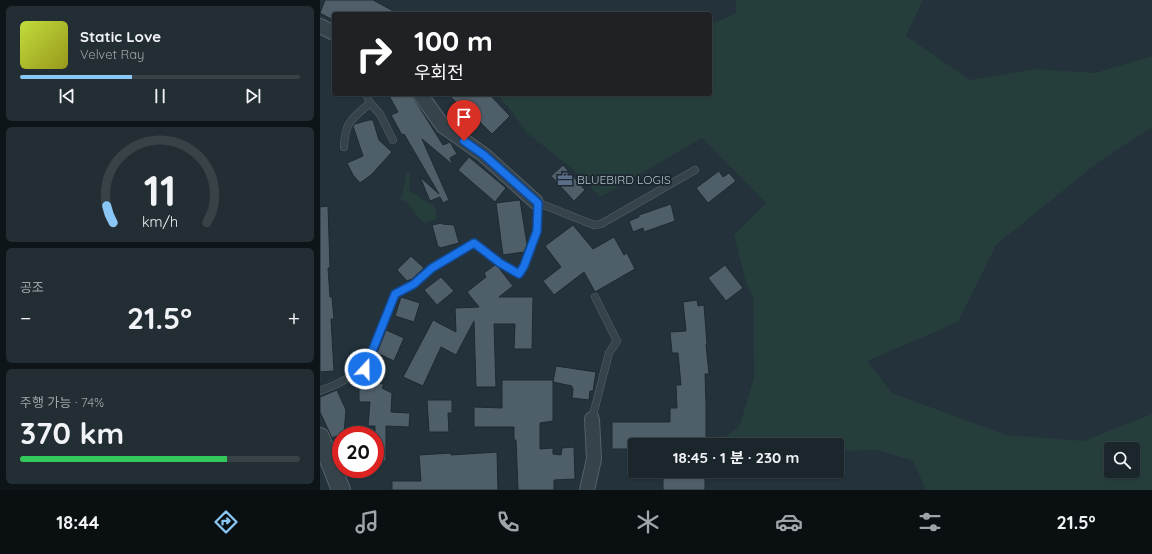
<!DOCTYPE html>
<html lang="ko">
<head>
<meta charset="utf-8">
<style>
  body { margin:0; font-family:Quicksand,"Noto Sans KR",sans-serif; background:#232e34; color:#f1f3f6; height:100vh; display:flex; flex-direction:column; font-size:15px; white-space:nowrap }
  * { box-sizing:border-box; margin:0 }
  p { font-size:13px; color:#9fa5a9 }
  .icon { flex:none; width:22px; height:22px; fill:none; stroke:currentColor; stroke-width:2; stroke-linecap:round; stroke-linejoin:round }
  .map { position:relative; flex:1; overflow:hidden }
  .details { display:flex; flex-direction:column; gap:6px; padding:6px; background:#0e1518; width:320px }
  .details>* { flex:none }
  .guide { position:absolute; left:12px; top:12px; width:380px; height:84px; border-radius:4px; box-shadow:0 1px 3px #0004,0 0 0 1px #384348; background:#202124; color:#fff; overflow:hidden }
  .tools { position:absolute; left:784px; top:442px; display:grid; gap:8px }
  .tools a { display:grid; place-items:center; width:36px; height:36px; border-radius:4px; background:#1a262c; box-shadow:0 1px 3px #0004,0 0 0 1px #384348; font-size:20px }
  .speed { position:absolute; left:12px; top:426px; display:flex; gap:8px; font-size:20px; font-weight:700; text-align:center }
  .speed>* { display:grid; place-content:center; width:52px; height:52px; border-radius:50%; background:#1a262c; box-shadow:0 1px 3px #0004,0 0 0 1px #384348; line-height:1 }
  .speed .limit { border:6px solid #d22; background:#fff; color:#111 }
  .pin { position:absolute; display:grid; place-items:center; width:34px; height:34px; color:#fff; margin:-41px -17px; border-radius:50% 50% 50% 0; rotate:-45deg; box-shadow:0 0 4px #0007 }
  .pin .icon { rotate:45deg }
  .me { position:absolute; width:44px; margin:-22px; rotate:21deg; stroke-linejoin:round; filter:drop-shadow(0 0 3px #0008) }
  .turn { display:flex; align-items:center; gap:14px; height:84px; padding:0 16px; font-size:18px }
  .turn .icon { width:52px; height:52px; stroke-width:2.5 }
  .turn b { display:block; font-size:28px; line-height:34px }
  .big { font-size:30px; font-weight:700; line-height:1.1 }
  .details .widget { flex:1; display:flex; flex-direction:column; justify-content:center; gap:6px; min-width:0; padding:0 14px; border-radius:6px; background:#232e34 }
  .details .dial { align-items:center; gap:0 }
  .dial svg { height:104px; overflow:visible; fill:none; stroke:#384348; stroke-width:7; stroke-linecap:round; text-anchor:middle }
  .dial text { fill:#f1f3f6; stroke:none }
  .song { display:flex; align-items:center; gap:12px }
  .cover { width:48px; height:48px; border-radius:6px; background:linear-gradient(135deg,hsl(70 70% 55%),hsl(60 70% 35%)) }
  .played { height:4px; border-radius:2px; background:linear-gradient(90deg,#8ac7f4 40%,#384348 40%) }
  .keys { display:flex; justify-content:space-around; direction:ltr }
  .heat { display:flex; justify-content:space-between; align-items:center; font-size:22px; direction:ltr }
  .charge { height:6px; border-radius:3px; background:linear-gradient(90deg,#34c759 74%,#384348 0) }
  .trip { position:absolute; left:308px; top:438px; width:216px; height:40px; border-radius:4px; background:#1a262c; box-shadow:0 1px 3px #0004,0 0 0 1px #384348; font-weight:700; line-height:40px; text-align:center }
  .dock { display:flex; height:64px; justify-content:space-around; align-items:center; background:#0a0f12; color:#9fa5a9 }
  .dock .icon { width:28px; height:28px }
  .dock .active { color:#8ac7f4 }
  .dock b { font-size:18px; color:#f1f3f6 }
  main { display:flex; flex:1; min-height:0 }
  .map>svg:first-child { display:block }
  .green { fill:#263e3b; fill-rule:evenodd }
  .building { fill:#4f5f69; stroke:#1e2a32 }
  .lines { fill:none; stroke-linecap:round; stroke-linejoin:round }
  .service-casing { stroke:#556169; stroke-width:8 }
  .minor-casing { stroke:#556169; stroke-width:16 }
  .tertiary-casing { stroke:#556169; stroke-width:20 }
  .service { stroke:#37434b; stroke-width:7 }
  .minor { stroke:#37434b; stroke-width:14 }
  .tertiary { stroke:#37434b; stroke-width:18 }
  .route-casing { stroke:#114b97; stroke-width:10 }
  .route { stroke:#1a73e8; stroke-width:7 }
  .labels { text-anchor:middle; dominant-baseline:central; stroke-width:4; stroke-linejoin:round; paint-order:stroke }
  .poi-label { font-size:12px; fill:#b3bec7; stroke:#1c2830; text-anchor:start }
</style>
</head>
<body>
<main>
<section class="details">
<div class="widget">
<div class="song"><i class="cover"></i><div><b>Static Love</b><p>Velvet Ray</p></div></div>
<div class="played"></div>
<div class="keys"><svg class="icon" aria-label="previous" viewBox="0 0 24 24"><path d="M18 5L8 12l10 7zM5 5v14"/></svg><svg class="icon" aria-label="pause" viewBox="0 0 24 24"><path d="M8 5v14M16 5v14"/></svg><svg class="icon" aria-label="next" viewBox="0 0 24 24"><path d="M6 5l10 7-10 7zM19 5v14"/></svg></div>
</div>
<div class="widget dial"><svg viewBox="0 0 100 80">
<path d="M14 69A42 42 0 1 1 86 69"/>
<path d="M14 69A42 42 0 0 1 9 56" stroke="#8ac7f4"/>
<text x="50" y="56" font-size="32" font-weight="700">11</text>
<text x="50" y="72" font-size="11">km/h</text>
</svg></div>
<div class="widget"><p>공조</p>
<div class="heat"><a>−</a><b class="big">21.5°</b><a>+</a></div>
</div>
<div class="widget"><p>주행 가능 · 74%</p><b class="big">370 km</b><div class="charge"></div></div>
</section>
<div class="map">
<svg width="832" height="490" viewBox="0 0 832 490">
  <rect width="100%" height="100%" fill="#23323b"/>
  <!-- green -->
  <path class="green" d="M416 0H603L586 36 650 80 716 69 775 73 832 56V127L776 164 676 245 638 322 547 361 572 393 686 435 764 441 832 414V490H606L593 461 558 450 517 451V445H403V439L420 425 434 377 433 297 426 282 414 235 446 203 382 138 280 197 254 170 207 133 189 108 177 94H390V25L416 13ZM791 449H813V471H791Z
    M87 171 90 172 89 191C99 195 105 203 115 206L117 219 104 223C96 216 90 202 79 198L82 195Z"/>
  <!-- building -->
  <path class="building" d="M5 0H53L79 14H14L13 20 0 13Z
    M68 94H91L123 145 130 142 137 154 130 158 133 165 102 139 129 200 123 203 120 197 110 201 100 177 119 194 84 134 82 135 71 115 78 112Z
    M128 94H169L190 116 172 134 153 115 151 117Z
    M49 120H53L59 140 72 152 51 175 40 183 33 175 27 163 43 156 33 126 35 124Z
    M149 157 186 188 175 202 138 170Z
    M243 165 265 190 254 201 231 176Z
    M399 171 403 177 409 173 416 181 388 203 376 188Z
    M200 200 207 244 204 252 183 255 176 203Z
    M351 204 355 221 324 232 323 228 313 232 309 221 319 217V215Z
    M8 206 10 268H8L10 297H12L14 319H11L14 371 0 372V207Z
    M122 223V224L134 225 139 243 120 248V247H118L112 225Z
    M253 225 273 249 294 237 304 255 307 253 315 269 275 292 264 272 234 295 223 281 241 267 225 246Z
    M91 256 104 268 92 279 87 281 77 270Z
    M175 265 179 268 193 286 179 297H213L212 349H194L195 324H174L176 387H156L154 321 136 355 121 347 103 386 83 377 113 320 136 332 135 308 159 307 147 292 166 277 164 273Z
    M405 265 423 288 406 301 388 278Z
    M121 277 134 291 117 305 104 290Z
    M81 297 100 303 94 322 75 316Z
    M377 300 378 306 384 305 387 344H386L389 374H385L386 404V445H312V449H292V422H350V408H357L356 385H361L358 353H352L350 332 366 331 363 302Z
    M66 330 84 338 74 361 57 353Z
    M236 366 276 372 273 391H270L269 400 252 398 253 388H251L252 386 233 382Z
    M182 380H233V421L220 423V449L233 448V454L241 455 242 448 254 447 255 479 234 480V490H198L196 440H194V427H154V407L182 408Z
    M39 382 64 384 62 388 72 393 71 412 90 413 89 427 66 426V461H55V426H48L50 402H39Z
    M17 390 26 410 24 433 12 438 0 412V397Z
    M107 400H132V413H128L129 432H109Z
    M177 452 178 490H72V481H101L99 455 131 453V455Z
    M343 471H385V490H343Z"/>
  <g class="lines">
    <!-- service casing -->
    <g class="service-casing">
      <path id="service" d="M46 94 50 103 60 114 73 140
        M24 147C25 121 32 119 50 103
        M216 202 274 225 281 224 375 170
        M0 391 17 384 45 369 75 294 94 284 112 268 154 243 180 263 199 274 204 266 217 231 218 203
        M272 419 289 353 297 341 275 297"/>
    </g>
    <!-- minor casing -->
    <g class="minor-casing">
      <path id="minor" d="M0 26 14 33
        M100 94 123 126 164 155 216 202
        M267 490 274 459 272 419"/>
    </g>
    <!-- tertiary casing -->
    <g class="tertiary-casing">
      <path id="tertiary" d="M0 437 21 490"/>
    </g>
    <!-- service -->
    <use href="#service" class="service"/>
    <!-- minor -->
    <use href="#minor" class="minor"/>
    <!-- tertiary -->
    <use href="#tertiary" class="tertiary"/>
  </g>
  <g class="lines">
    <!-- route casing -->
    <g class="route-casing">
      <path id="route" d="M45 369 75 294 94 284 112 268 154 243 180 263 199 274 204 266 217 231 218 203 164 155 144 141"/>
    </g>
    <!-- route -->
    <use href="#route" class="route"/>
  </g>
  <!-- icons -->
  <defs>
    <g id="office-bare" transform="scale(1.2)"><path d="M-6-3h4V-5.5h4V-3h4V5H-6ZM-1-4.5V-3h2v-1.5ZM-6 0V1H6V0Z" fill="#5c6f8a" stroke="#1c2830" stroke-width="2.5" paint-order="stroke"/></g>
  </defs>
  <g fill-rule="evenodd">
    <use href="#office-bare" x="245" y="179"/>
  </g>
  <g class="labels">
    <!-- poi labels -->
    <g class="poi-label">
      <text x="257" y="179">BLUEBIRD LOGIS</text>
    </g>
  </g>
</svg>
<div class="tools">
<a><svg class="icon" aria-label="search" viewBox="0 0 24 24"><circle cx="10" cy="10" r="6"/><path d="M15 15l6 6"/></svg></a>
</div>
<div class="speed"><div class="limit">20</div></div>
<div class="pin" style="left:144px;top:141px;background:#d93025"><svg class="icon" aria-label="arrive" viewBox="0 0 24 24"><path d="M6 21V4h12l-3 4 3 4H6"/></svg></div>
<svg class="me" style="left:45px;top:369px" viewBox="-20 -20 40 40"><circle r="17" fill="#1a73e8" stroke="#fff" stroke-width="3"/><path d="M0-11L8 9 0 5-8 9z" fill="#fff"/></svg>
<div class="trip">18:45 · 1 분 · 230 m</div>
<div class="guide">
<div class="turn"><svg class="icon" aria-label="right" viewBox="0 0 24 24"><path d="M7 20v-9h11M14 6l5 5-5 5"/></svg><div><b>100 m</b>우회전</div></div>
</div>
</div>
</main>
<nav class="dock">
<b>18:44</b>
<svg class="icon active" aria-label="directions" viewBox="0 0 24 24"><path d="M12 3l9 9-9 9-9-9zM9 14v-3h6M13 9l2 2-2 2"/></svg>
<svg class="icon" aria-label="music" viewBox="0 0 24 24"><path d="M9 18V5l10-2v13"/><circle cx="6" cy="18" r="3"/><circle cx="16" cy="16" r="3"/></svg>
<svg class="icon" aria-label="phone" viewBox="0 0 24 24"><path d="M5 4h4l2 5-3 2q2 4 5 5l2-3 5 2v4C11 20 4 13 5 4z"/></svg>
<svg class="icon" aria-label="climate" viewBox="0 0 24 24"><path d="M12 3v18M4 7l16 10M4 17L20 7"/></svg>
<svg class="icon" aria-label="car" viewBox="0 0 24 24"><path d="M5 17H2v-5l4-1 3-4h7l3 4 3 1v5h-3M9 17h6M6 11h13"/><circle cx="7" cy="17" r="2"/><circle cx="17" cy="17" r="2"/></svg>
<svg class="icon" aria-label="filters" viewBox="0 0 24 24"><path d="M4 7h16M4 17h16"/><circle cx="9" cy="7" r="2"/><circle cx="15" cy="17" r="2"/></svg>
<b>21.5°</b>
</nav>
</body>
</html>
